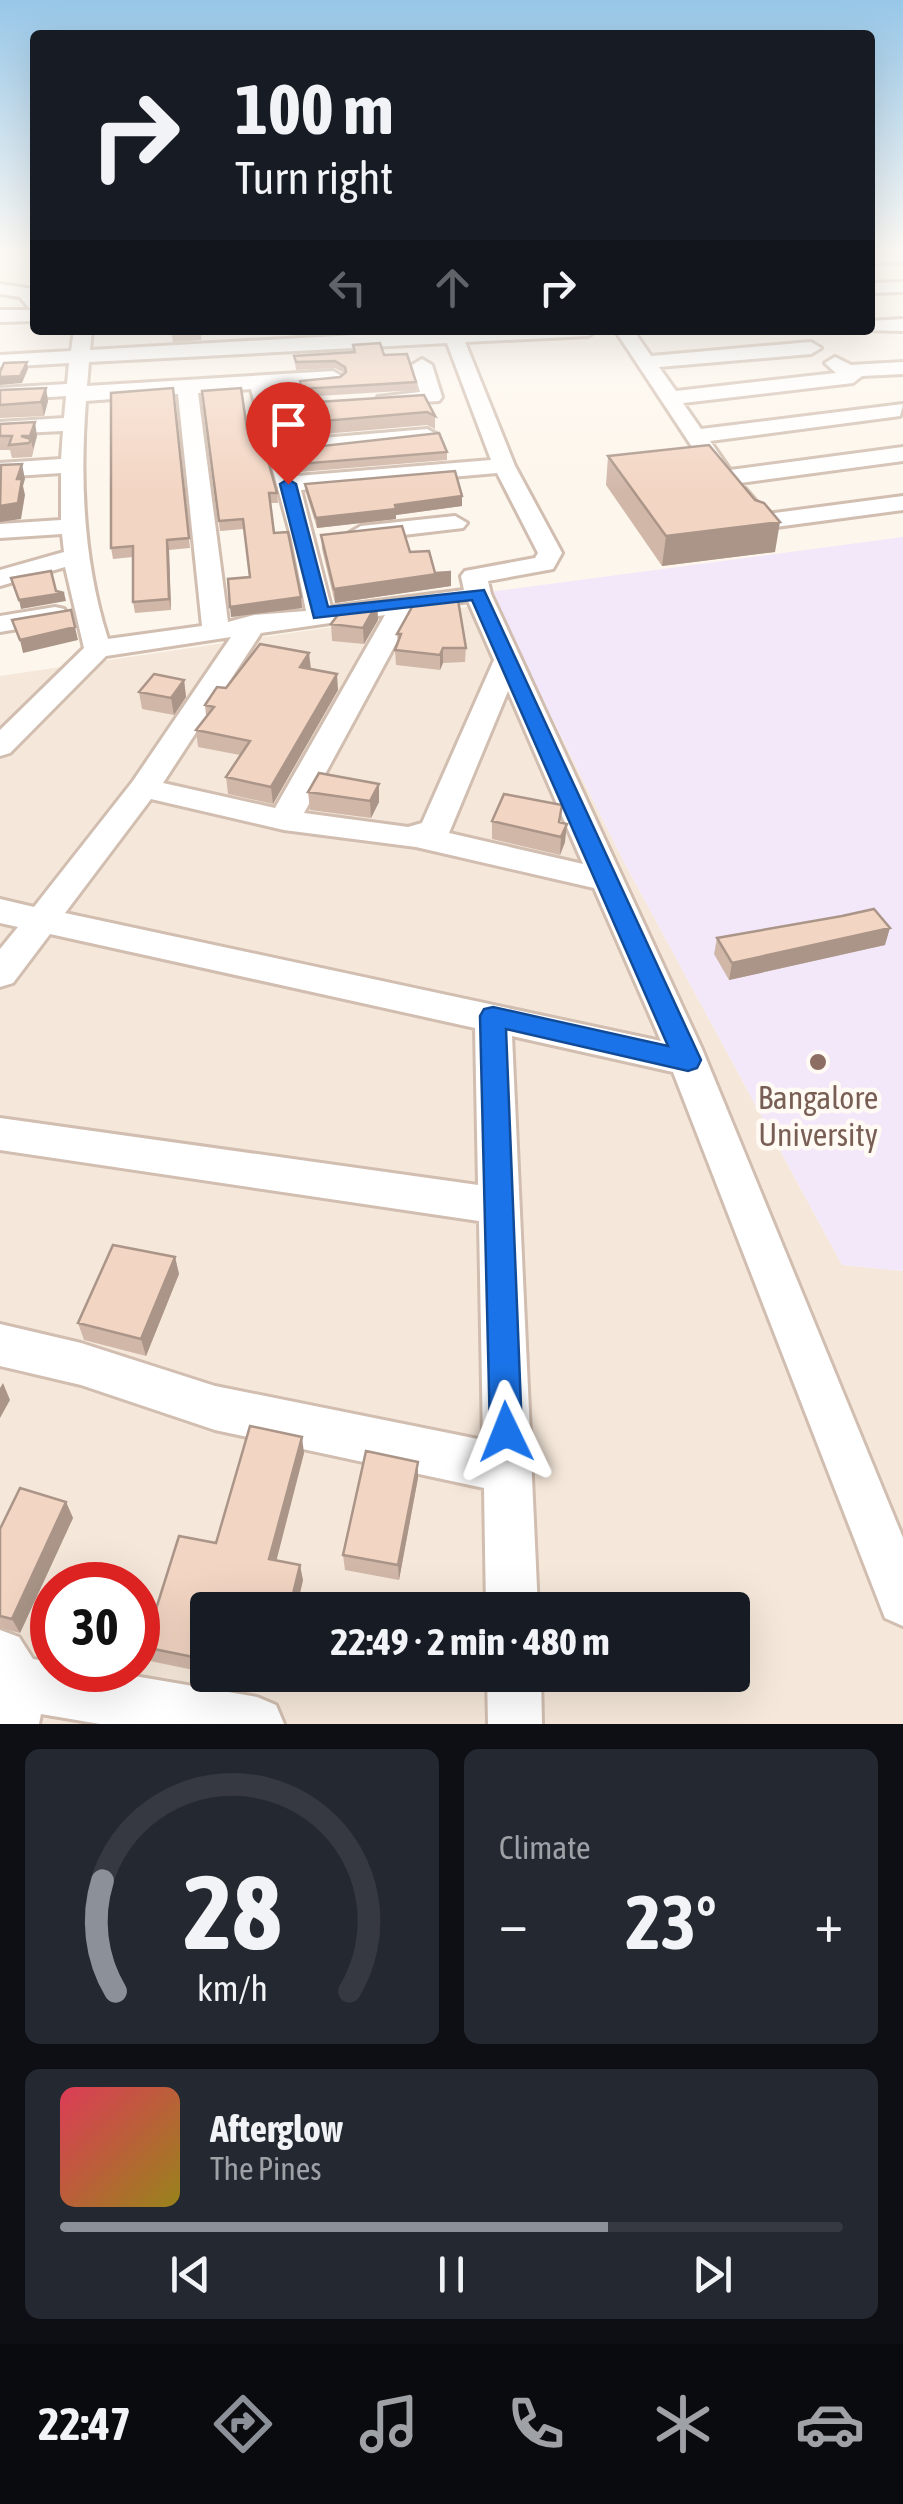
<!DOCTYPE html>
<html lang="en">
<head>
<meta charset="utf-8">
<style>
  body { margin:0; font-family:"Asap Condensed",sans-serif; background:#242831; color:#f1f3f6; height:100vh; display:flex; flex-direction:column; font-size:38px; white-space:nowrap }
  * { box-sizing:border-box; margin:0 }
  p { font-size:32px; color:#9ea1a6 }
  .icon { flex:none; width:55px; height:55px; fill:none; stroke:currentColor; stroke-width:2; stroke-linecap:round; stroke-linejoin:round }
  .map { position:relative; height:1724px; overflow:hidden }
  .sheet { display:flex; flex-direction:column; gap:25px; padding:25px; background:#0d0f14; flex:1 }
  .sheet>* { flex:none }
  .banner { position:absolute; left:30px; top:30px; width:845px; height:305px; border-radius:10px; box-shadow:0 10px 40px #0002; background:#171b24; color:#f1f3f6; overflow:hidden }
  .speed { position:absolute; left:30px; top:1562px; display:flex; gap:20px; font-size:50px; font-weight:700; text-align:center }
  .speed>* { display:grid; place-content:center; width:130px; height:130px; border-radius:50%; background:#171b24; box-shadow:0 10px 40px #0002; line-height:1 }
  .speed .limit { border:15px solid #d22; background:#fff; color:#111 }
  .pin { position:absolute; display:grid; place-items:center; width:85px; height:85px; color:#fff; margin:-102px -42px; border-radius:50% 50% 50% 0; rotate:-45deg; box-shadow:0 0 10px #0007 }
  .pin .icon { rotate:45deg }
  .me { position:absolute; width:110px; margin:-55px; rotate:358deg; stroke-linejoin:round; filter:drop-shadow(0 0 8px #0008) }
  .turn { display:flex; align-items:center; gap:35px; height:210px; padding:0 40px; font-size:45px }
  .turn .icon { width:130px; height:130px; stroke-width:2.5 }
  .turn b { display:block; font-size:70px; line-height:85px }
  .lanes { display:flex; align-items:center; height:95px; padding:0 40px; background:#0003; justify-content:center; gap:50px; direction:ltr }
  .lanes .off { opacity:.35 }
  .big { font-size:75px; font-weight:700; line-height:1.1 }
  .sheet .card { flex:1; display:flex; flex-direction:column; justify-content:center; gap:15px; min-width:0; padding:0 35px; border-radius:15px; background:#242831 }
  .sheet .dial { align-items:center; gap:0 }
  .dial svg { height:260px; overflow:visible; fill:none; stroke:#363941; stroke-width:7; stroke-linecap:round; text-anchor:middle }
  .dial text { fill:#f1f3f6; stroke:none }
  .song { display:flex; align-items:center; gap:30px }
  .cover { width:120px; height:120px; border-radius:15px; background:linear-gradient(135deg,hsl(350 70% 55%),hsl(50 70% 35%)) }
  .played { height:10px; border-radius:5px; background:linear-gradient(90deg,#8c9099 70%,#363941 70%) }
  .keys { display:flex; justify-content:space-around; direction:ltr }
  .heat { display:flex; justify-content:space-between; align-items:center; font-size:55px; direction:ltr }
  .sheet .tiles { flex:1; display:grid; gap:25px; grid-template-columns:1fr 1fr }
  .card:last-child { grid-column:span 2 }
  .trip { position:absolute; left:190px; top:1592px; width:560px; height:100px; border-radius:10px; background:#171b24; box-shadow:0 10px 40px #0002; font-weight:700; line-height:100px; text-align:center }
  .dock { display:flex; height:160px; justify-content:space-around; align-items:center; background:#090b0e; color:#9ea1a6 }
  .dock .icon { width:70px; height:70px }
  .dock .selected { color:#8c9099 }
  .dock b { font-size:45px; color:#f1f3f6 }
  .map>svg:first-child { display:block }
  .residential { fill:#f5e8da; fill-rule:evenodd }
  .education { fill:#f3e8fa }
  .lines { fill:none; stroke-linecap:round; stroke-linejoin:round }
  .minor-casing { stroke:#d1beb0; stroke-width:6 }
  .minor { fill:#fff; fill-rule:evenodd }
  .wall { fill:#d1b7a8 }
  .shaded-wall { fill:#aa9588 }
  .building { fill:#f3d5c3; stroke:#aa9588; stroke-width:2.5 }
  .route { fill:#1a73e8; stroke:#114b97; stroke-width:2.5 }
  .education-dot { fill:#8d6e63; stroke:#fffaf3; stroke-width:4 }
  .labels { text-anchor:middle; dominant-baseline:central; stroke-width:9; stroke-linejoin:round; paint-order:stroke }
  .education-label { font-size:32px; fill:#785e54; stroke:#fffaf3 }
</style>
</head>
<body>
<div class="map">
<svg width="903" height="1724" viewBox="0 0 903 1724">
  <rect width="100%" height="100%" fill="#fdf6ec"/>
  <!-- residential -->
  <path class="residential" d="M494 603 623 860 842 1265 903 1271V1724H0V676ZM52 1585H138V1670H52ZM208 1610H732V1675H208Z"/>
  <!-- education -->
  <path class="education" d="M903 537V1271L842 1265 623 860 489 592Z"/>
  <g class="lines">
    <!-- minor casing -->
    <g class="minor-casing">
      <path id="minor" d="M903 252V262L870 263V253Z
        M903 282V292L870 293V283Z
        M0 284 32 289 35 321 0 322V310H31L20 297 0 294Z
        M903 319V331L863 330H870V321Z
        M74 330H92L90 350 442 330H597L588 336 465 342 515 466 562 553 553 569 488 581 491 594 702 1049 903 1538V1626L885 1618 673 1072 512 1036 538 1610H486L484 1488 215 1430 81 1385 0 1366V1324L81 1343 215 1386 483 1440 479 1221 0 1150V1118L478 1185 475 1028 50 934 13 983 0 987V949L18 927 0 923V899L34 907 133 781 231 637 106 656 10 753 0 756V730L84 648 65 567 0 586V570L64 552 62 534 0 538V524L61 520V473L0 477V463L61 459 63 431 0 434V422L64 418 66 396 0 400V388L67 384 69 363 0 367V355L71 351ZM447 343 491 460 297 476 291 453 427 441 438 435 427 429 287 441 271 387 340 381 343 377 333 371 87 386 89 362ZM251 389 292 540 306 611 254 615 228 622 198 393ZM178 394 202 626 108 639C83 561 80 480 86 401ZM497 473 538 553 535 558 465 571 461 576 464 590 331 607 301 490ZM468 601 494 660 422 823 408 827 304 813 414 610ZM385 615 275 808 163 783 261 633ZM508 691 583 864 449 833ZM151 799 284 830 416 847 594 888 661 1041 65 913Z
        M615 330H633L651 356 811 342 821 348 811 354 659 367 676 391 836 373 825 363 835 357 851 365 903 362V374L862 376 853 383 683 403 701 429 903 404 900 416 710 441 730 470 903 447V461L740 483 767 514 903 496V510L761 529 753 527 716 483Z
        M422 359 432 365 442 397 439 401 378 405 375 401 378 397 420 392 412 365Z
        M455 516 467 523 463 528 361 540 349 533 361 526Z
        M55 607 64 609 68 615 64 621 0 632V616Z
        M0 1630 19 1637 33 1659 52 1662V1670H99L257 1697 276 1705 284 1724H100L41 1714 39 1724H0Z
        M487 1675H541L542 1724H488Z"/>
    </g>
    <!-- minor -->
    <use href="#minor" class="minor"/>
  </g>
  <!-- wall -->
  <path class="wall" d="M171 330H202L201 340 173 342Z
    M353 345 384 355 416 382V390L285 398 284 387 301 386 340 377 344 373 335 368 296 370 294 356 353 352Z
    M46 388 48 401 44 416 0 418V390Z
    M173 388 190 548 169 550 171 610 135 613 133 602V557L113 559 111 548Z
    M202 391 247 429 277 493 278 503H270L274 533 301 597 302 608 231 617 250 577 244 529 220 531Z
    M424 395 435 416V429L427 425 290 437 288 404Z
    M0 424 37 436 32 457 12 458 10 450H0Z
    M295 449 447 452V460L300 472Z
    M608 456 775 552 662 566 606 485Z
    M305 484 462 506 396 515V519L317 528 306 493Z
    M321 535 410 552 451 586 335 603 322 549Z
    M377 603 378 620 364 644 332 641 331 624Z
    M397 634 466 648 465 662 443 663 440 670 396 665 395 650 398 643Z
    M311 669 338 690 273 804 228 794 226 777 240 755 198 747 196 730 206 716 205 705Z
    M184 680 186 697 174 715 142 709 139 692Z
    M379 784V802L371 818 310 810 308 792Z
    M492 821 561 823 565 842 560 855 492 839Z
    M842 916 885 945 729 980 714 954 717 938Z
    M175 1257 179 1274 146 1356 84 1340 78 1323Z
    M304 1453 276 1560 303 1580 296 1610H208V1673L150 1661 144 1647Z
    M418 1462V1478L399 1580 345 1570 343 1555Z
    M66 1502 73 1518 20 1633 0 1628V1529Z
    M218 1675H280L277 1687Z"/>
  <!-- shaded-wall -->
  <path class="shaded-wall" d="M27 362 28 369 22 383 0 385V377Z
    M46 388 48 401 44 416 41 402Z
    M35 422 37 436 33 449 30 436Z
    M22 464 25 479 23 486 25 495 21 519 0 522V506L17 479Z
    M462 496V506L396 515V519L317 528 316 518 395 505Z
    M780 522 775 552 662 566 666 536Z
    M167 540 169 550 171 610 169 599Z
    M451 572V586L335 603 334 589Z
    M64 593 66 601 21 609 19 600Z
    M301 597 302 608 231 617 230 607Z
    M377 603 378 620 364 644 363 628Z
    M75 627 78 640 23 653 20 640Z
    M443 648V663L440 670V655Z
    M309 653 311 669 300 667Z
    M337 674 338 690 273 804 271 787Z
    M184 680 186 697 174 715 171 698Z
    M379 784V802L371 818 370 801Z
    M567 824 565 842 560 855 561 837Z
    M890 928 885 945 729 980 732 963Z
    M175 1257 179 1274 146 1356 141 1339Z
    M3 1383 10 1400 0 1418V1388Z
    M302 1437 304 1453 273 1574 269 1559Z
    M418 1462V1478L399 1580 398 1565Z
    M66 1502 73 1518 20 1633 12 1619Z
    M300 1565 303 1580 296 1610H289Z
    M274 1675H280L277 1687Z"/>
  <!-- building -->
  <path class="building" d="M380 343 384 355 407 354 416 382 284 390V387L301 386 300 381 340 377 346 372 345 367 335 361 296 362 294 356 355 352 353 345Z
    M27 362 20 376 0 377V372L4 363Z
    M46 388 41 402 0 405V390Z
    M173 388 189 538 167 540 169 599 133 602V546L111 548V393Z
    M241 388 247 429 259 428 277 493H269L274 533 288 532 301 597 230 607 228 579 250 577 243 519 219 521 202 391Z
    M424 395 435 416 427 412 289 424 288 422H291L288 404Z
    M35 422 30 436H21L31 439 29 443 9 445 12 436H0V424Z
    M439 433 447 452 299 464 295 449Z
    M709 445 755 500 764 503 780 522 666 536 608 456Z
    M22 464 17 479H22L18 503 0 506 1 465Z
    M455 471 462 496 395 505 396 509 316 518 305 484Z
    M402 526 410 552 429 551 435 573 451 572 334 589 321 535Z
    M51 571 56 591 64 593 19 600 11 578Z
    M457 594 466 648H443L440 655 395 650 401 634H397L416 600Z
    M377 603 363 628 331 624 343 608Z
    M71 610 75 627 20 640 12 620Z
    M260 644 309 653 300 667 337 674 271 787 226 777 250 741 196 730 214 707 205 705 217 687 226 688Z
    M154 674 184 680 171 698 139 692Z
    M319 773 379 784 370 801 308 792Z
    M504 794 562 805 559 822 567 824 561 837 492 821Z
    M874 909 890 928 732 963 717 938 842 916Z
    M113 1245 175 1257 141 1339 78 1323Z
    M250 1426 302 1437 269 1559 300 1565 289 1610H208V1660L144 1647 179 1536 216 1543Z
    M366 1451 418 1462 398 1565 343 1555Z
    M20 1488 66 1502 12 1619 0 1616V1529Z"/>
  <!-- sky -->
  <linearGradient id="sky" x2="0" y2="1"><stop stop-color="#97c7e8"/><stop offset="0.51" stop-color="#fefbf6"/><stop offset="1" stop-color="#fefbf6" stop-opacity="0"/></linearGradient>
  <rect width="903" height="493" fill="url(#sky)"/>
  <!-- route -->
  <path class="route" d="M288 479 296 484 328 607 484 590 701 1060 697 1068 688 1071 506 1029 522 1432 518 1443 506 1448 494 1443 490 1432 480 1016 484 1009 493 1007 668 1046 472 600 314 618 280 484Z"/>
  <!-- markers -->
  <circle class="education-dot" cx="818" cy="1062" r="10"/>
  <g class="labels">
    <!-- education labels -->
    <g class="education-label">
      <text x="818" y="1097">Bangalore<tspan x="818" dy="37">University</tspan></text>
    </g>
  </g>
</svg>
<div class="speed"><div class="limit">30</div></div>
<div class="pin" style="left:288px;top:484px;background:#d93025"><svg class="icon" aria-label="arrive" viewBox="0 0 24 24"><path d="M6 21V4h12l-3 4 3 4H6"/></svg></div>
<svg class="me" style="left:506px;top:1432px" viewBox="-20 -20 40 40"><path d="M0-17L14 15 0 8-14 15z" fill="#1a73e8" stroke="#fff" stroke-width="4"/></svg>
<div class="trip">22:49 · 2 min · 480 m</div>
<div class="banner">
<div class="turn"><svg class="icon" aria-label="right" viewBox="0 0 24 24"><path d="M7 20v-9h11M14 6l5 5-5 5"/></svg><div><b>100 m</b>Turn right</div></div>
<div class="lanes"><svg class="icon off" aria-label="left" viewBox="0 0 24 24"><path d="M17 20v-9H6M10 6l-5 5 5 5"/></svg><svg class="icon off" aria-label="ahead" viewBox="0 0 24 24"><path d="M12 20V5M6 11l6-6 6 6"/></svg><svg class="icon" aria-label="right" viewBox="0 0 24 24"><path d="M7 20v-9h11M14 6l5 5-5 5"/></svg></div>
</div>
</div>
<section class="sheet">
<div class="tiles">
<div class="card dial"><svg viewBox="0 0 100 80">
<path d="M14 69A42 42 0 1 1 86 69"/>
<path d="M14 69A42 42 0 0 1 10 35" stroke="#8c9099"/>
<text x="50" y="56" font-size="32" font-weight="700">28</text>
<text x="50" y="72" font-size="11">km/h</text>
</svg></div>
<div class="card"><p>Climate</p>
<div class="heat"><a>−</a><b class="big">23°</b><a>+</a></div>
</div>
<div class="card">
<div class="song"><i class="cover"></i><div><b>Afterglow</b><p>The Pines</p></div></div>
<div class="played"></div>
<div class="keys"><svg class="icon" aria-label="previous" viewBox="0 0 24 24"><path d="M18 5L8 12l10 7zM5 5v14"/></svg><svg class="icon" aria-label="pause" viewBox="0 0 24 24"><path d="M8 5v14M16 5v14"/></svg><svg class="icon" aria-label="next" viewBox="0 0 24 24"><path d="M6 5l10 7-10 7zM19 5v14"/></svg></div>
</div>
</div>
</section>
<nav class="dock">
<b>22:47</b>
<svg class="icon selected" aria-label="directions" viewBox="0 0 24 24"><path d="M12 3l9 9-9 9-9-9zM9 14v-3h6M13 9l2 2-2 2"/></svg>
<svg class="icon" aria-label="music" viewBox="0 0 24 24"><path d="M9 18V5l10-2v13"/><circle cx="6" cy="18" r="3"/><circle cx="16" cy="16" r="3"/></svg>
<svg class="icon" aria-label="phone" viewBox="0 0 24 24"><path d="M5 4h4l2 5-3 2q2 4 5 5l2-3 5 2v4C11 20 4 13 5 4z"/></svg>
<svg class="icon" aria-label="climate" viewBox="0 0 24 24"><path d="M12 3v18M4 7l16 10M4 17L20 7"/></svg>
<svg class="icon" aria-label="car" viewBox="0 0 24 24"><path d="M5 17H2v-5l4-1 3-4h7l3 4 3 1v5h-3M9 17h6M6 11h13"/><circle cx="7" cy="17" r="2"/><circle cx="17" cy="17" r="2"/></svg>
</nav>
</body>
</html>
